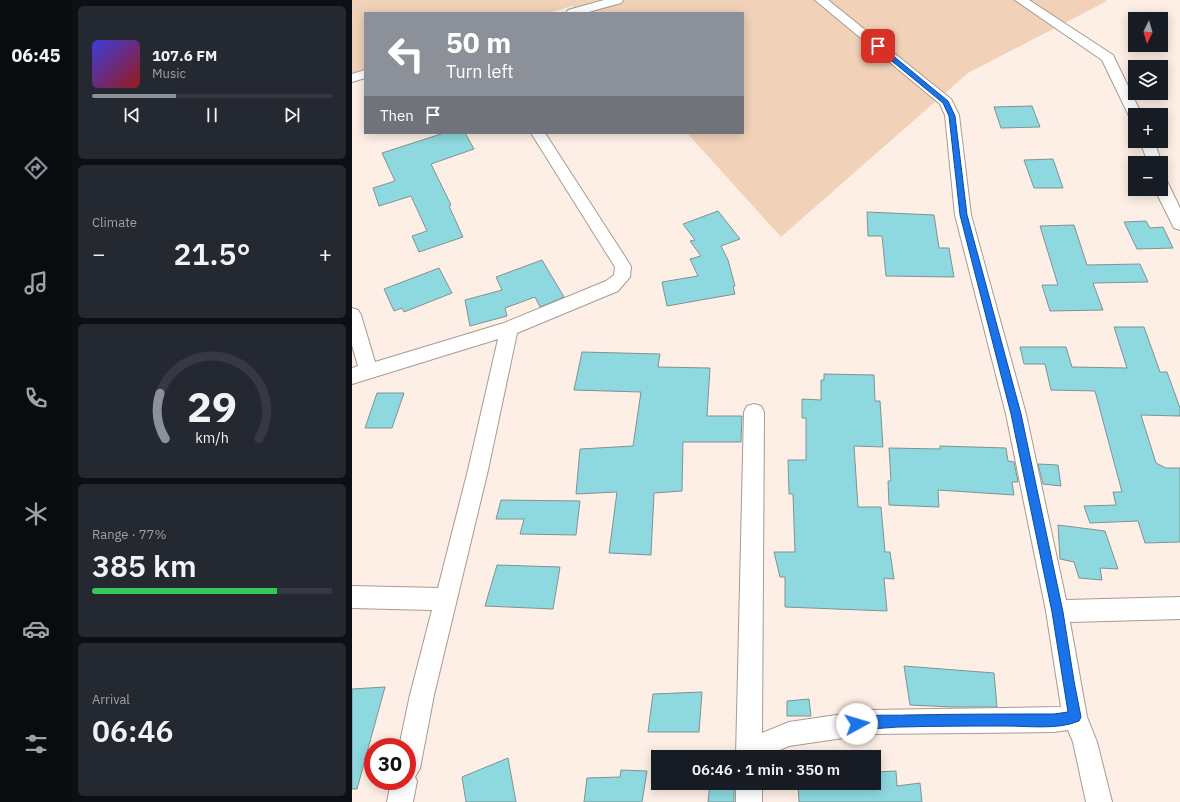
<!DOCTYPE html>
<html lang="en">
<head>
<meta charset="utf-8">
<style>
  body { margin:0; font-family:"IBM Plex Sans",sans-serif; background:#242831; color:#f1f3f6; height:100vh; display:flex; flex-direction:column; font-size:15px; white-space:nowrap }
  * { box-sizing:border-box; margin:0 }
  p { font-size:13px; color:#9ea1a6 }
  .icon { flex:none; width:22px; height:22px; fill:none; stroke:currentColor; stroke-width:2; stroke-linecap:round; stroke-linejoin:round }
  .map { position:relative; flex:1; overflow:hidden }
  .side { display:flex; flex-direction:column; gap:6px; padding:6px; background:#0d0f14; width:280px }
  .side>* { flex:none }
  .banner { position:absolute; left:12px; top:12px; width:380px; height:122px; border-radius:0px; box-shadow:0 2px 10px #0003; background:#8c9099; color:#fff; overflow:hidden }
  .needle { width:26px; rotate:185deg }
  .controls { position:absolute; left:776px; top:12px; display:grid; gap:8px }
  .controls a { display:grid; place-items:center; width:40px; height:40px; border-radius:0px; background:#171b24; box-shadow:0 2px 10px #0003; font-size:20px }
  .speed { position:absolute; left:12px; top:738px; display:flex; gap:8px; font-size:20px; font-weight:700; text-align:center }
  .speed>* { display:grid; place-content:center; width:52px; height:52px; border-radius:50%; background:#171b24; box-shadow:0 2px 10px #0003; line-height:1 }
  .speed .limit { border:6px solid #d22; background:#fff; color:#111 }
  .pin { position:absolute; display:grid; place-items:center; width:34px; height:34px; color:#fff; margin:-17px; border-radius:8px; box-shadow:0 2px 6px #0006 }
  .me { position:absolute; width:44px; margin:-22px; rotate:84deg; stroke-linejoin:round; filter:drop-shadow(0 0 3px #0008) }
  .turn { display:flex; align-items:center; gap:14px; height:84px; padding:0 16px; font-size:18px }
  .turn .icon { width:52px; height:52px; stroke-width:2.5 }
  .turn b { display:block; font-size:28px; line-height:34px }
  .then { display:flex; align-items:center; height:38px; padding:0 16px; background:#0003; gap:8px; font-size:15px }
  .big { font-size:30px; font-weight:600; line-height:1.1 }
  .side .card { flex:1; display:flex; flex-direction:column; justify-content:center; gap:6px; min-width:0; padding:0 14px; border-radius:6px; background:#242831 }
  .side .dial { align-items:center; gap:0 }
  .dial svg { height:104px; overflow:visible; fill:none; stroke:#363941; stroke-width:7; stroke-linecap:round; text-anchor:middle }
  .dial text { fill:#f1f3f6; stroke:none }
  .song { display:flex; align-items:center; gap:12px }
  .cover { width:48px; height:48px; border-radius:6px; background:linear-gradient(135deg,hsl(240 70% 55%),hsl(0 70% 35%)) }
  .played { height:4px; border-radius:2px; background:linear-gradient(90deg,#8c9099 35%,#363941 35%) }
  .keys { display:flex; justify-content:space-around; direction:ltr }
  .heat { display:flex; justify-content:space-between; align-items:center; font-size:22px; direction:ltr }
  .charge { height:6px; border-radius:3px; background:linear-gradient(90deg,#34c759 77%,#363941 0) }
  .trip { position:absolute; left:299px; top:750px; width:230px; height:40px; border-radius:0px; background:#171b24; box-shadow:0 2px 10px #0003; font-weight:600; line-height:40px; text-align:center }
  main { display:flex; flex:1; min-height:0 }
  .tabs { display:flex; flex-direction:column; width:72px; justify-content:space-around; align-items:center; background:#090b0e; color:#9ea1a6 }
  .tabs .icon { width:28px; height:28px }
  .tabs .current { color:#8c9099 }
  .tabs b { font-size:18px; color:#f1f3f6 }
  .map>svg:first-child { display:block }
  .green { fill:#f1d2b9 }
  .building { fill:#8dd9df; stroke:#819293 }
  .lines { fill:none; stroke-linecap:round; stroke-linejoin:round }
  .minor-casing { stroke:#a79b92; stroke-width:2 }
  .minor { fill:#fff; fill-rule:evenodd }
  .route { fill:#1a73e8; stroke:#114b97 }
</style>
</head>
<body>
<main>
<nav class="tabs">
<b>06:45</b>
<svg class="icon current" aria-label="directions" viewBox="0 0 24 24"><path d="M12 3l9 9-9 9-9-9zM9 14v-3h6M13 9l2 2-2 2"/></svg>
<svg class="icon" aria-label="music" viewBox="0 0 24 24"><path d="M9 18V5l10-2v13"/><circle cx="6" cy="18" r="3"/><circle cx="16" cy="16" r="3"/></svg>
<svg class="icon" aria-label="phone" viewBox="0 0 24 24"><path d="M5 4h4l2 5-3 2q2 4 5 5l2-3 5 2v4C11 20 4 13 5 4z"/></svg>
<svg class="icon" aria-label="climate" viewBox="0 0 24 24"><path d="M12 3v18M4 7l16 10M4 17L20 7"/></svg>
<svg class="icon" aria-label="car" viewBox="0 0 24 24"><path d="M5 17H2v-5l4-1 3-4h7l3 4 3 1v5h-3M9 17h6M6 11h13"/><circle cx="7" cy="17" r="2"/><circle cx="17" cy="17" r="2"/></svg>
<svg class="icon" aria-label="filters" viewBox="0 0 24 24"><path d="M4 7h16M4 17h16"/><circle cx="9" cy="7" r="2"/><circle cx="15" cy="17" r="2"/></svg>
</nav>
<section class="side">
<div class="card">
<div class="song"><i class="cover"></i><div><b>107.6 FM</b><p>Music</p></div></div>
<div class="played"></div>
<div class="keys"><svg class="icon" aria-label="previous" viewBox="0 0 24 24"><path d="M18 5L8 12l10 7zM5 5v14"/></svg><svg class="icon" aria-label="pause" viewBox="0 0 24 24"><path d="M8 5v14M16 5v14"/></svg><svg class="icon" aria-label="next" viewBox="0 0 24 24"><path d="M6 5l10 7-10 7zM19 5v14"/></svg></div>
</div>
<div class="card"><p>Climate</p>
<div class="heat"><a>−</a><b class="big">21.5°</b><a>+</a></div>
</div>
<div class="card dial"><svg viewBox="0 0 100 80">
<path d="M14 69A42 42 0 1 1 86 69"/>
<path d="M14 69A42 42 0 0 1 10 34" stroke="#8c9099"/>
<text x="50" y="56" font-size="32" font-weight="700">29</text>
<text x="50" y="72" font-size="11">km/h</text>
</svg></div>
<div class="card"><p>Range · 77%</p><b class="big">385 km</b><div class="charge"></div></div>
<div class="card"><p>Arrival</p><b class="big">06:46</b></div>
</section>
<div class="map">
<svg width="828" height="802" viewBox="0 0 828 802">
  <rect width="100%" height="100%" fill="#fdefe5"/>
  <!-- green -->
  <path class="green" d="M0 0H752L755 1 616 73 429 237 335 133H391V13H227L220 6 196 13H13V69L0 73Z"/>
  <!-- building -->
  <path class="building" d="M680 106 688 127 649 128 642 107Z
    M92 133H113L122 149 79 164 99 205 97 206 111 237 67 252 60 236 75 231 59 196 27 206 21 188 43 181 30 153Z
    M701 159 711 188H682L672 160Z
    M366 211 388 239 369 246 376 260 383 286 381 287 383 294 315 306 310 282 346 276 338 259 349 256 338 241 343 240 331 224Z
    M515 212 582 215 587 248H597L602 277 534 276 530 236H516Z
    M794 221 798 228 811 227 821 248 785 249 772 222Z
    M722 225 735 265 788 264 796 282 741 283 751 310 698 311 690 285H706L688 226Z
    M190 260 212 297 188 307 183 297 153 308 155 316 118 326 113 300 150 290 144 277Z
    M87 268 100 293 52 312 50 308 42 311 32 289Z
    M762 327H792L808 372H815L828 408V416L789 415 804 463 814 468H828V542L793 543 786 521 738 523 732 506 764 505 761 492H770L743 391 699 390 693 364H672L668 347H714L720 367 775 368Z
    M230 352 308 354 306 367 358 368 355 416H390L389 442H331L330 491 302 493 299 555 257 553 265 492 224 494 228 449 281 446 289 392 222 390Z
    M472 374 522 375 523 401H528L531 447 502 446 506 507H529L533 552H538L542 579 532 578 535 611 433 607V577H428L422 552H443L441 494H437L436 460H454V418H450V399L469 400V380H472Z
    M25 393H52L40 428H13Z
    M588 446 654 448 656 461 662 462 666 482H660L662 495 586 490 587 507 537 505 536 481H539L537 448 588 449Z
    M686 464 706 465 709 486 691 484Z
    M149 500 228 501 224 535 168 534 172 519H144Z
    M706 525 753 531 766 569 748 568 750 580 727 578 722 562 708 559Z
    M145 565 208 567 201 609 133 606Z
    M552 666 642 673 645 707H600L558 705Z
    M33 687 5 789H0V689Z
    M350 692 347 732H296L301 694Z
    M457 699 459 716H435V701Z
    M156 758 164 802H114L110 777Z
    M269 770 295 771 290 802H232L235 778 268 777Z
    M544 771 545 786 568 783 570 802H447L446 783H522V772Z
    M358 783H382V802H356Z"/>
  <g class="lines">
    <!-- minor casing -->
    <g class="minor-casing">
      <path id="minor" d="M252 0H271L269 3 233 13H214L216 10Z
        M463 0H476L599 99 607 115 619 215 674 414 714 600 828 597V619L718 622 735 717 745 742 760 802H734L721 742 716 730 702 732 518 734 437 746 411 757H384L392 412 395 406 402 404 409 406 412 412 410 733 437 722 518 710 709 707 694 611 654 414 603 215 593 115 588 104Z
        M663 0H677L761 55 790 115H783V119L778 118 750 60Z
        M13 70V78L0 82V74Z
        M179 133H193L277 263 279 267 278 277 266 291 165 333 136 470 82 695 68 768 63 777 65 781 61 802H35L39 781H55V747H47L58 695 80 610 0 608V586L86 588 116 470 146 339 0 384V368L6 366 0 345V308L6 310 9 315 23 362 152 323 254 281 262 275 263 267Z
        M788 141H802L810 163 809 165V163H796Z
        M809 178 814 179 828 208V230L822 228 804 192 803 189H809Z
        M384 783H410V802H384Z"/>
    </g>
    <!-- minor -->
    <use href="#minor" class="minor"/>
  </g>
  <!-- route -->
  <path class="route" d="M524 45H528L596 101 603 116 615 215 669 414 711 612 722 681 729 717 727 721C706 730 677 726 654 726 619 726 584 726 549 727 540 727 507 731 501 728L499 724 501 720C517 713 538 716 555 715 604 714 653 714 702 714L716 712 700 612 659 414 608 215 597 116 591 103 524 48Z"/>
</svg>
<div class="controls">
<a><svg class="needle" viewBox="-14 -14 28 28"><path d="M0-13l5 13h-10z" fill="#e53935"/><path d="M0 13l5-13h-10z" fill="#9ea1a6"/></svg></a>
<a><svg class="icon" aria-label="layers" viewBox="0 0 24 24"><path d="M12 4l9 5-9 5-9-5zM3 14l9 5 9-5"/></svg></a>
<a>+</a>
<a>−</a>
</div>
<div class="speed"><div class="limit">30</div></div>
<div class="pin" style="left:526px;top:46px;background:#d93025"><svg class="icon" aria-label="arrive" viewBox="0 0 24 24"><path d="M6 21V4h12l-3 4 3 4H6"/></svg></div>
<svg class="me" style="left:505px;top:724px" viewBox="-20 -20 40 40"><circle r="19" fill="#fff"/><path d="M0-13L10 11 0 6-10 11z" fill="#1a73e8"/></svg>
<div class="trip">06:46 · 1 min · 350 m</div>
<div class="banner">
<div class="turn"><svg class="icon" aria-label="left" viewBox="0 0 24 24"><path d="M17 20v-9H6M10 6l-5 5 5 5"/></svg><div><b>50 m</b>Turn left</div></div>
<div class="then">Then<svg class="icon" aria-label="arrive" viewBox="0 0 24 24"><path d="M6 21V4h12l-3 4 3 4H6"/></svg></div>
</div>
</div>
</main>
</body>
</html>
